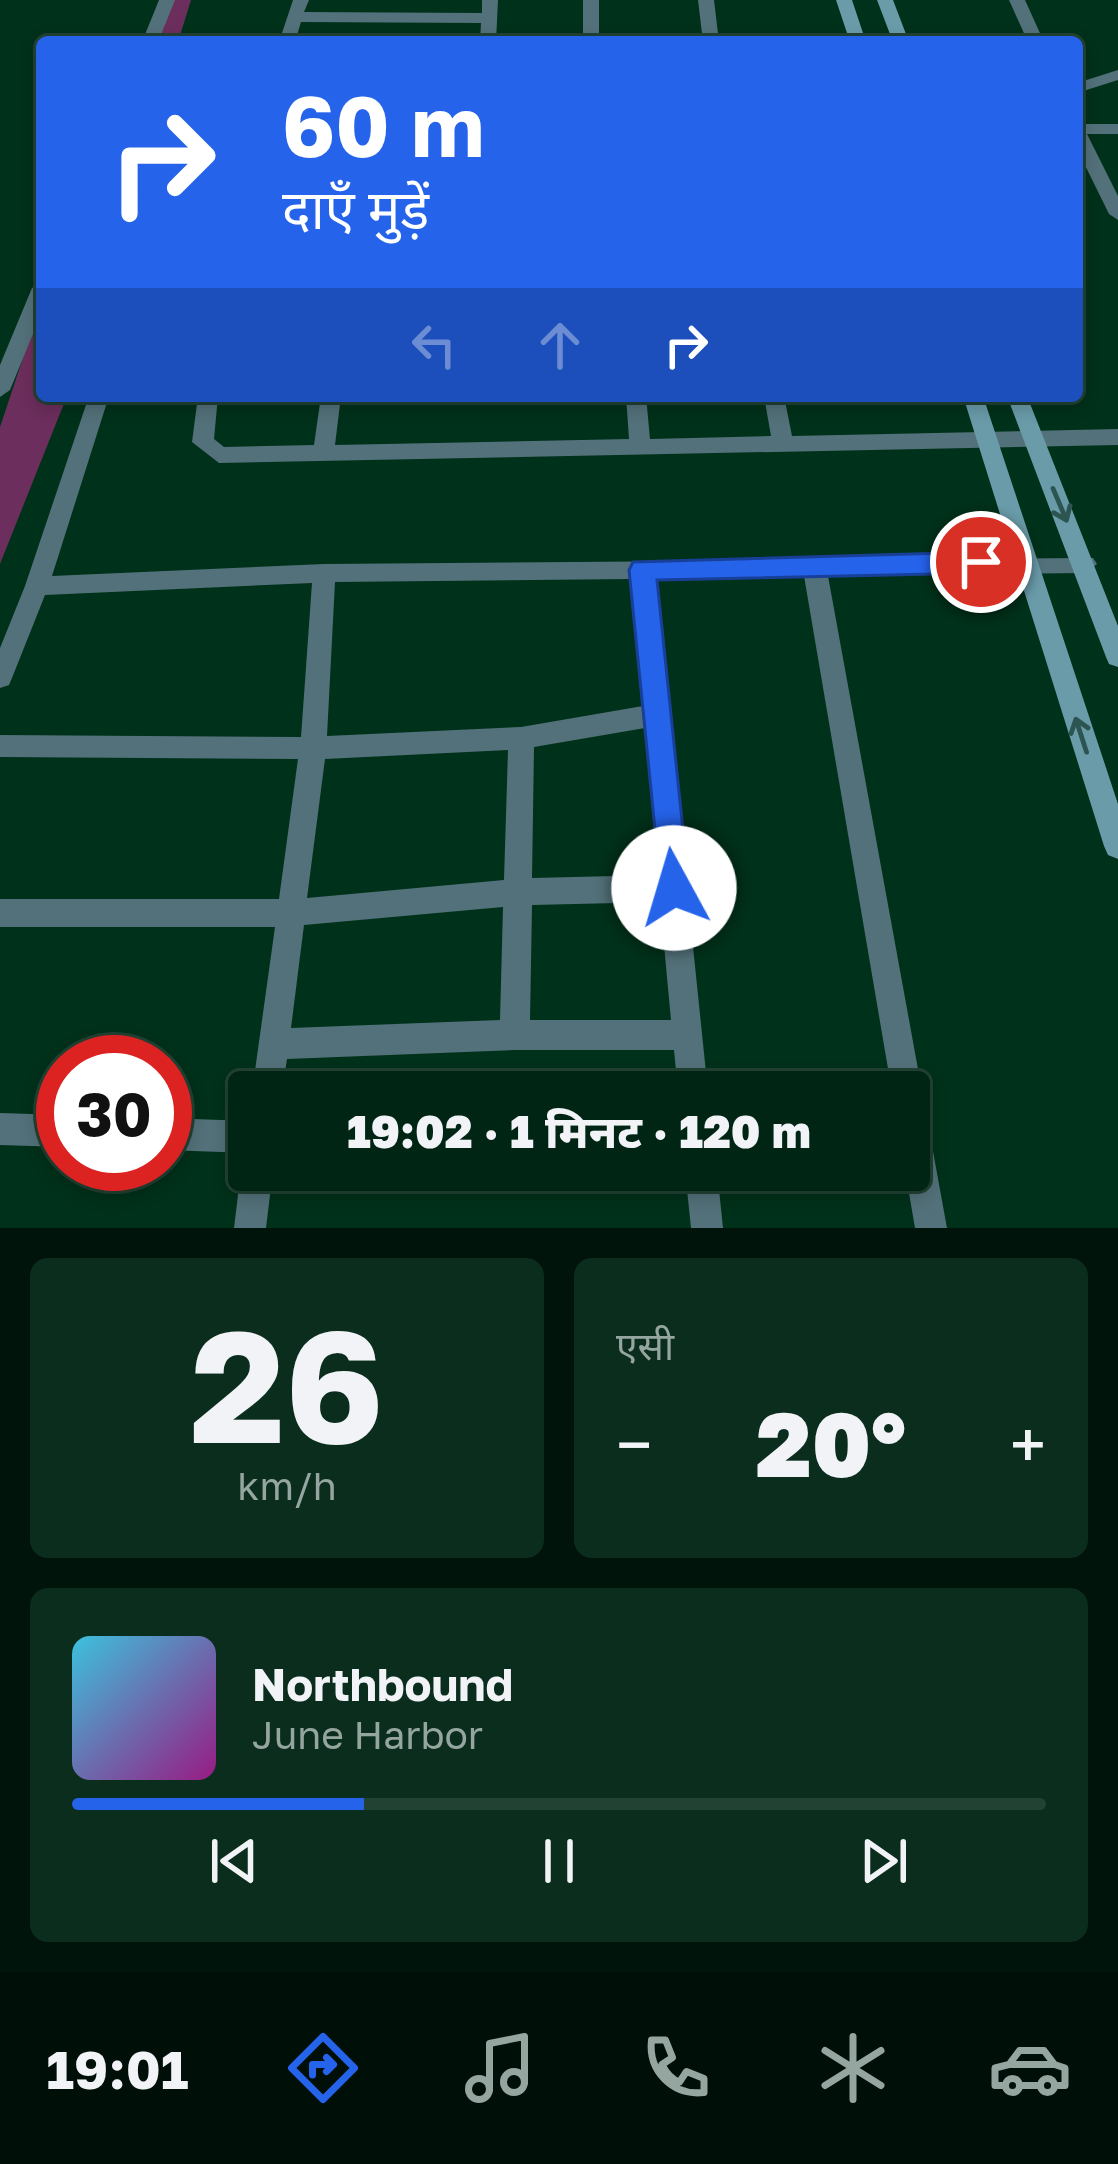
<!DOCTYPE html>
<html lang="hi">
<head>
<meta charset="utf-8">
<style>
  body { margin:0; font-family:"Golos Text","Noto Sans Devanagari",sans-serif; background:#0a2d1d; color:#f1f3f6; height:100vh; display:flex; flex-direction:column; font-size:45px; white-space:nowrap }
  * { box-sizing:border-box; margin:0 }
  p { font-size:39px; color:#95a5a0 }
  .icon { flex:none; width:66px; height:66px; fill:none; stroke:currentColor; stroke-width:2; stroke-linecap:round; stroke-linejoin:round }
  .map { position:relative; height:1228px; overflow:hidden }
  .side { display:flex; flex-direction:column; gap:30px; padding:30px; background:#00140b; flex:1 }
  .side>* { flex:none }
  .hud { position:absolute; left:36px; top:36px; width:1047px; height:366px; border-radius:12px; box-shadow:0 6px 18px #0003,0 0 0 3px #224234; background:#2563eb; color:#fff; overflow:hidden }
  .speed { position:absolute; left:36px; top:1035px; display:flex; gap:24px; font-size:60px; font-weight:700; text-align:center }
  .speed>* { display:grid; place-content:center; width:156px; height:156px; border-radius:50%; background:#002514; box-shadow:0 6px 18px #0003,0 0 0 3px #224234; line-height:1 }
  .speed .limit { border:18px solid #d22; background:#fff; color:#111 }
  .pin { position:absolute; display:grid; place-items:center; width:102px; height:102px; color:#fff; margin:-51px; border:6px solid #fff; border-radius:50%; box-shadow:0 3px 12px #0007 }
  .me { position:absolute; width:132px; margin:-66px; rotate:354deg; stroke-linejoin:round; filter:drop-shadow(0 0 9px #0008) }
  .turn { display:flex; align-items:center; gap:42px; height:252px; padding:0 48px; font-size:54px }
  .turn .icon { width:156px; height:156px; stroke-width:2.5 }
  .turn b { display:block; font-size:84px; line-height:102px }
  .lanes { display:flex; align-items:center; height:114px; padding:0 48px; background:#0003; justify-content:center; gap:60px; direction:ltr }
  .lanes .off { opacity:.35 }
  .big { font-size:90px; font-weight:800; line-height:1.1 }
  .side .widget { flex:1; display:flex; flex-direction:column; justify-content:center; gap:18px; min-width:0; padding:0 42px; border-radius:18px; background:#0a2d1d }
  .side .dial { align-items:center; gap:0 }
  .dial b { font-size:156px; line-height:1 }
  .song { display:flex; align-items:center; gap:36px }
  .cover { width:144px; height:144px; border-radius:18px; background:linear-gradient(135deg,hsl(190 70% 55%),hsl(310 70% 35%)) }
  .played { height:12px; border-radius:6px; background:linear-gradient(90deg,#2563eb 30%,#224234 30%) }
  .keys { display:flex; justify-content:space-around; direction:ltr }
  .heat { display:flex; justify-content:space-between; align-items:center; font-size:66px; direction:ltr }
  .side .tiles { flex:1; display:grid; gap:30px; grid-template-columns:1fr 1fr }
  .widget:last-child { grid-column:span 2 }
  .trip { position:absolute; left:228px; top:1071px; width:702px; height:120px; border-radius:12px; background:#002514; box-shadow:0 6px 18px #0003,0 0 0 3px #224234; font-weight:800; line-height:120px; text-align:center }
  .tabs { display:flex; height:192px; justify-content:space-around; align-items:center; background:#000f08; color:#95a5a0 }
  .tabs .icon { width:84px; height:84px }
  .tabs .selected { color:#2563eb }
  .tabs b { font-size:54px; color:#f1f3f6 }
  .map>svg:first-child { display:block }
  .water { fill:#6c2e5c }
  .lines { fill:none; stroke-linecap:round; stroke-linejoin:round }
  .canal { fill:#6c2e5c; fill-rule:evenodd }
  .street { fill:#53717a; fill-rule:evenodd }
  .secondary { fill:#6a9ba9; fill-rule:evenodd }
  .oneway { stroke:#2c5450 }
  .route { fill:#2563eb; stroke:#184099; stroke-width:3 }
</style>
</head>
<body>
<div class="map">
<svg width="1118" height="1228" viewBox="0 0 1118 1228">
  <rect width="100%" height="100%" fill="#00311a"/>
  <!-- water -->
  <path class="water" d="M42 301V396H67L0 564V427Z"/>
  <g class="lines">
    <!-- canal -->
    <path class="canal" d="M167 0H191L178 42H152Z"/>
    <!-- street -->
    <path class="street" d="M159 0H175L158 42H142Z
      M293 0H309L304 12 482 13V0H498L496 42H480L481 23 301 22 295 42H279Z
      M583 0H599V42H583Z
      M698 0H714L719 42H703Z
      M1009 0H1025L1044 42H1028Z
      M1118 70V80L1077 93V83Z
      M1077 124H1118V134H1087L1118 196V220L1109 214 1077 149Z
      M42 282V312L10 390 0 397V365L32 288Z
      M89 396H109L52 576 324 564 1093 558 1097 564 1085 573 828 576 947 1228H915L905 1170H909V1092H892L804 576 655 578 708 1092H678L674 1050H515L287 1059 282 1092H252L275 927H0V899H279L298 759 0 757V735L301 737 312 583 45 595 12 678 9 685 0 688V648L25 586ZM631 579 643 706 521 727 327 736 335 582ZM645 728 658 875 532 878 534 747ZM508 750 504 880 307 898 325 759ZM660 902 671 1020H530L532 905ZM503 907 500 1020 291 1028 304 925Z
      M198 396H218L214 439 224 447 314 445 321 396H341L335 445 629 439 626 396H646L650 439 771 436 764 396H784L792 436 1118 429V445L219 463 192 442Z
      M0 1113 63 1115V1147L0 1145Z
      M165 1118 249 1121V1153L165 1150Z
      M249 1157V1170H273L266 1228H234L241 1170Z
      M685 1170H717L723 1228H691Z"/>
    <!-- secondary -->
    <path class="secondary" d="M836 0H852L866 42H850Z
      M877 0H893L909 42H893Z
      M963 396H983L1118 804V859L1108 855 1104 846Z
      M1007 396H1027L1118 626V667L1109 664 1106 657Z"/>
  </g>
  <!-- one-way arrows -->
  <defs><path id="oneway-shaft" d="M-6 0H5M1.5-3L5.5 0L1.5 3" fill="none" stroke-width="1.6" stroke-linecap="round" stroke-linejoin="round" transform="scale(3)"/></defs>
  <g class="oneway">
    <use href="#oneway-shaft" transform="translate(1060 505) rotate(67)"/>
    <use href="#oneway-shaft" transform="translate(1081 735) rotate(-108)"/>
  </g>
  <!-- route -->
  <path class="route" d="M981 552 995 562 981 573 657 580 689 888 685 899 674 903 662 899 629 570 633 562Z"/>
</svg>
<div class="speed"><div class="limit">30</div></div>
<div class="pin" style="left:981px;top:562px;background:#d93025"><svg class="icon" aria-label="arrive" viewBox="0 0 24 24"><path d="M6 21V4h12l-3 4 3 4H6"/></svg></div>
<svg class="me" style="left:674px;top:888px" viewBox="-20 -20 40 40"><circle r="19" fill="#fff"/><path d="M0-13L10 11 0 6-10 11z" fill="#2563eb"/></svg>
<div class="trip">19:02 · 1 मिनट · 120 m</div>
<div class="hud">
<div class="turn"><svg class="icon" aria-label="right" viewBox="0 0 24 24"><path d="M7 20v-9h11M14 6l5 5-5 5"/></svg><div><b>60 m</b>दाएँ मुड़ें</div></div>
<div class="lanes"><svg class="icon off" aria-label="left" viewBox="0 0 24 24"><path d="M17 20v-9H6M10 6l-5 5 5 5"/></svg><svg class="icon off" aria-label="ahead" viewBox="0 0 24 24"><path d="M12 20V5M6 11l6-6 6 6"/></svg><svg class="icon" aria-label="right" viewBox="0 0 24 24"><path d="M7 20v-9h11M14 6l5 5-5 5"/></svg></div>
</div>
</div>
<section class="side">
<div class="tiles">
<div class="widget dial"><b>26</b><p>km/h</p></div>
<div class="widget"><p>एसी</p>
<div class="heat"><a>−</a><b class="big">20°</b><a>+</a></div>
</div>
<div class="widget">
<div class="song"><i class="cover"></i><div><b>Northbound</b><p>June Harbor</p></div></div>
<div class="played"></div>
<div class="keys"><svg class="icon" aria-label="previous" viewBox="0 0 24 24"><path d="M18 5L8 12l10 7zM5 5v14"/></svg><svg class="icon" aria-label="pause" viewBox="0 0 24 24"><path d="M8 5v14M16 5v14"/></svg><svg class="icon" aria-label="next" viewBox="0 0 24 24"><path d="M6 5l10 7-10 7zM19 5v14"/></svg></div>
</div>
</div>
</section>
<nav class="tabs">
<b>19:01</b>
<svg class="icon selected" aria-label="directions" viewBox="0 0 24 24"><path d="M12 3l9 9-9 9-9-9zM9 14v-3h6M13 9l2 2-2 2"/></svg>
<svg class="icon" aria-label="music" viewBox="0 0 24 24"><path d="M9 18V5l10-2v13"/><circle cx="6" cy="18" r="3"/><circle cx="16" cy="16" r="3"/></svg>
<svg class="icon" aria-label="phone" viewBox="0 0 24 24"><path d="M5 4h4l2 5-3 2q2 4 5 5l2-3 5 2v4C11 20 4 13 5 4z"/></svg>
<svg class="icon" aria-label="climate" viewBox="0 0 24 24"><path d="M12 3v18M4 7l16 10M4 17L20 7"/></svg>
<svg class="icon" aria-label="car" viewBox="0 0 24 24"><path d="M5 17H2v-5l4-1 3-4h7l3 4 3 1v5h-3M9 17h6M6 11h13"/><circle cx="7" cy="17" r="2"/><circle cx="17" cy="17" r="2"/></svg>
</nav>
</body>
</html>
